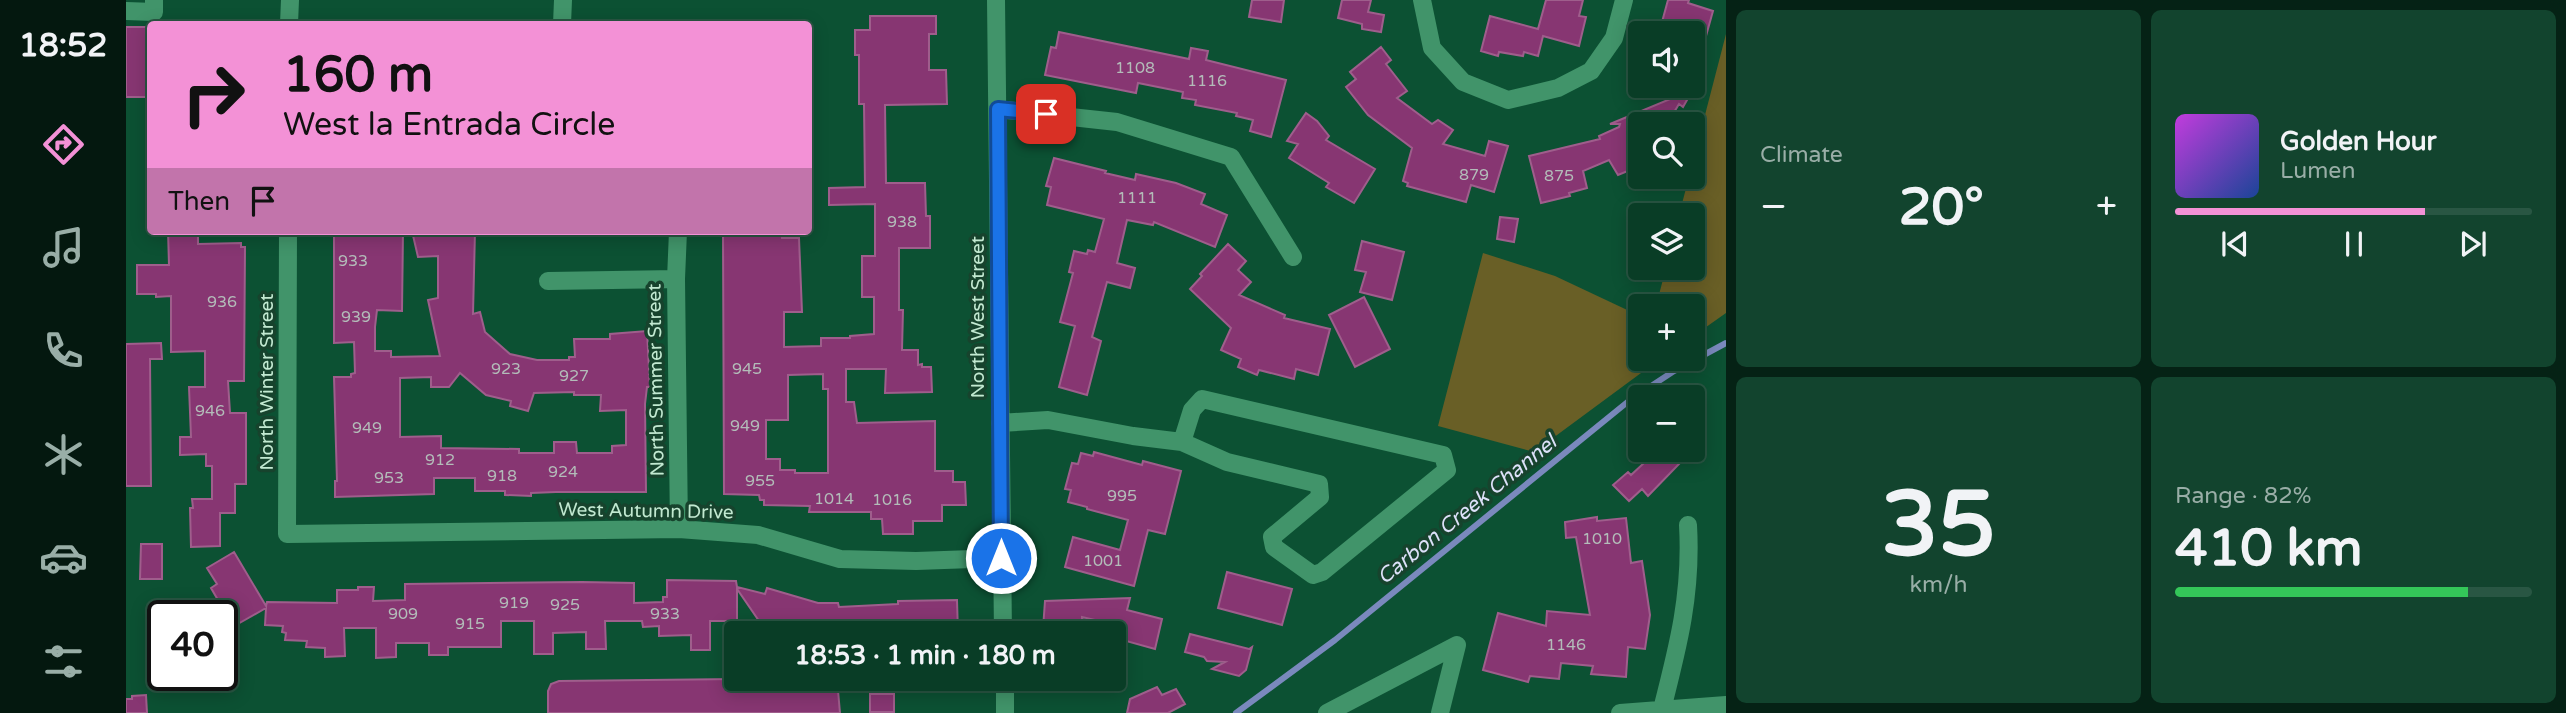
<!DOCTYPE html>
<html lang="en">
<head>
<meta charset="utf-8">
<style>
  body { margin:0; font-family:"Varela Round",sans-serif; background:#12442e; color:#f1f3f6; height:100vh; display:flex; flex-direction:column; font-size:26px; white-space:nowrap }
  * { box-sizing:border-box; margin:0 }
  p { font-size:23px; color:#99aea7 }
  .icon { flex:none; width:38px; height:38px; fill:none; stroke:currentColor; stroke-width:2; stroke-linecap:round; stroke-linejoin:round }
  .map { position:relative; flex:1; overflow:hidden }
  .panel { display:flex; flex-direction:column; gap:10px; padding:10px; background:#052215; width:840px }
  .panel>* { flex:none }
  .hud { position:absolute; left:21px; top:21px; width:665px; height:214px; border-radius:7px; box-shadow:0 4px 18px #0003,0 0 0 2px #295643; background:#f391d6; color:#111; overflow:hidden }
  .fabs { position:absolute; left:1502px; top:21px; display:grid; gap:14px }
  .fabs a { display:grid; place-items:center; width:77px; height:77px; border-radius:7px; background:#093d26; box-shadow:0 4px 18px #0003,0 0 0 2px #295643; font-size:35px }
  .speed { position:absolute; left:21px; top:600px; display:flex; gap:14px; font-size:35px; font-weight:700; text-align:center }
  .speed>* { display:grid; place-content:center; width:91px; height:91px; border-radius:50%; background:#093d26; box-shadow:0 4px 18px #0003,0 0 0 2px #295643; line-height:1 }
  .speed .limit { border:4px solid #111; border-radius:10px; background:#fff; color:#111 }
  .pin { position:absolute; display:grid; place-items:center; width:60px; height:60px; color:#fff; margin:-30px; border-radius:14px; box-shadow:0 4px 10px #0006 }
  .me { position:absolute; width:77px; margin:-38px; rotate:0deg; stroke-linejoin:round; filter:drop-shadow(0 0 5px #0008) }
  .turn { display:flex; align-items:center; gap:24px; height:147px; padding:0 21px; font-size:32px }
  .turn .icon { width:91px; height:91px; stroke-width:2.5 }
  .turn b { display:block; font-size:49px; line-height:60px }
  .then { display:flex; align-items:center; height:66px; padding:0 21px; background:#0003; gap:14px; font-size:26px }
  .big { font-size:52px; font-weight:700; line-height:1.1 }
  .panel .tile { flex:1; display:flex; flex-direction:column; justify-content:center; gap:10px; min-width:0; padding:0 24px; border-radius:10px; background:#12442e }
  .panel .dial { align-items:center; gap:0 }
  .dial b { font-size:91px; line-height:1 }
  .song { display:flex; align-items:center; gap:21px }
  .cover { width:84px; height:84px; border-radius:10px; background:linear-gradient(135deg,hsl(290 70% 55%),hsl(220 70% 35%)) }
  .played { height:7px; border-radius:4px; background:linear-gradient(90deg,#f391d6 70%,#295643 70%) }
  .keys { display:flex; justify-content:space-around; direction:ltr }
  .heat { display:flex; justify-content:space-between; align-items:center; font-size:38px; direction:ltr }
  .charge { height:10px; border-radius:5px; background:linear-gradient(90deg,#34c759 82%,#295643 0) }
  .panel .tiles { flex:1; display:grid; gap:10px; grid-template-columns:repeat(2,1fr) }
  .trip { position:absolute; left:598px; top:621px; width:402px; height:70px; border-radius:7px; background:#093d26; box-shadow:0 4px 18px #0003,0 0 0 2px #295643; font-weight:700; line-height:70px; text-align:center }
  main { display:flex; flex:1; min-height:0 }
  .dock { display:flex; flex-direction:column; width:126px; justify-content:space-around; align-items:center; background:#04180f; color:#99aea7 }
  .dock .icon { width:49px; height:49px }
  .dock .active { color:#f391d6 }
  .dock b { font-size:32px; color:#f1f3f6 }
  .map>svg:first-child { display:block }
  .green { fill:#695f26 }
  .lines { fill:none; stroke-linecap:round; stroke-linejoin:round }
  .stream { stroke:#7a89bd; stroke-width:6 }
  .building { fill:#873672; stroke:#9f5e8c; stroke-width:2; fill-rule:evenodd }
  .minor { stroke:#41946a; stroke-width:18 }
  .route-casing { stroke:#114b97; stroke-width:18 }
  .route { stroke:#1a73e8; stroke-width:12 }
  .labels { text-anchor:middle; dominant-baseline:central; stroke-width:7; stroke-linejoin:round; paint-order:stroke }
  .number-label { font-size:16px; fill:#b3bcb9 }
  .street-label { font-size:19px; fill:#c2e9d1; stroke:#17432d }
  .water-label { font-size:21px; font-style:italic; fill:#dde1f9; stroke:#17432d }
</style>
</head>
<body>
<main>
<nav class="dock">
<b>18:52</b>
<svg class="icon active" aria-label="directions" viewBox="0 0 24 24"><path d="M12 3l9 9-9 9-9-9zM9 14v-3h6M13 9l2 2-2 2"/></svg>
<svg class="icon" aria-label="music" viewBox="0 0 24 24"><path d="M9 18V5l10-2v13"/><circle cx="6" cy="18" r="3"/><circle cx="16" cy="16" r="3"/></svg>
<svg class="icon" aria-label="phone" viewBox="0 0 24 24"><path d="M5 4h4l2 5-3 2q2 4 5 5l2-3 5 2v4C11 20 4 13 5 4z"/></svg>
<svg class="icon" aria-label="climate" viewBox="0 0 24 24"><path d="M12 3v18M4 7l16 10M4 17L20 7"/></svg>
<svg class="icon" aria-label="car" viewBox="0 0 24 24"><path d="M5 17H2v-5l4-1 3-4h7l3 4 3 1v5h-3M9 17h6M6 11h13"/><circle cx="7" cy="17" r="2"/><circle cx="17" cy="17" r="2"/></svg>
<svg class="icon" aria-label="filters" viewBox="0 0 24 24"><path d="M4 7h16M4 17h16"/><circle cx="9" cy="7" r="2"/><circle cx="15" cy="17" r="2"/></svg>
</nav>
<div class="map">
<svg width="1600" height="713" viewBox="0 0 1600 713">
  <rect width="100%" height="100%" fill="#0c5133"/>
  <!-- green -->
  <path class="green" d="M1600 34V313L1566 337V306H1530L1540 268H1566V215H1553L1563 177H1566V165Z
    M1357 253 1429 276 1514 316V359H1534L1408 452 1312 426Z"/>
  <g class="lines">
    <!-- stream -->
    <path class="stream" d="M1110 713 1209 640 1504 400 1548 371 1600 343"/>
  </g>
  <!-- building -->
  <path class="building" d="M1126 0H1158L1155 22 1123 17Z
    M1216 0H1245L1242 12 1258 15 1255 32 1236 29V24L1212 18Z
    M1420 0H1457L1453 16 1460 17 1453 46 1417 36 1412 56 1398 52 1397 56 1373 52 1372 56 1355 51 1364 16 1412 29Z
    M1542 0H1563L1562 3 1587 11 1580 36 1567 33H1533Z
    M744 16H810V34H803V70H820L821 104 759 105 760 183H799L800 216H804V248H773V310H777L776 350H792V365L796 364V367H805L806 392 759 393 760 369H720V402H728L731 423 809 421V471H827V482H839L840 505H816V521H787V534H757L756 519H745V512H683L684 506 638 505V500H634L633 495 598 494 597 231H656V238H673L676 312H658V347L695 346V338H724V336L748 334V297H736V256H749V204L703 205V188L739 187 738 104H733V55H729V30H744ZM697 374V389H702V473H669V470H654V459H640V420H662V375Z
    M0 27H22L23 97H0Z
    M933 32 1063 59 1065 48 1082 51 1080 60 1160 80 1145 137 1124 131 1127 120 1110 116 1111 113 1069 105 1070 100 1056 98 1057 92 1012 83 1010 93 919 75 925 47 930 48Z
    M1255 47 1265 60 1260 64 1281 91 1271 98 1306 124 1312 120 1327 130 1317 144 1359 156 1363 141 1382 146 1368 192 1345 185 1340 202 1281 186 1282 183 1277 181 1286 148 1242 115 1220 87 1230 79 1224 72Z
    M1513 86H1569L1557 107 1553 104 1541 124H1514V166L1492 175 1483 160 1457 171 1461 188 1443 193 1444 196 1415 203 1403 156 1474 139 1473 136 1493 127 1494 124H1484L1542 100Z
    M1180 113 1191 121 1203 136 1200 140 1249 169 1228 203 1200 187 1203 183 1163 158 1172 144 1161 141Z
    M928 158 980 171 979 173 1009 180 1010 174 1050 183 1079 194 1075 204 1101 215 1089 247 1028 222 1027 225 1001 220 991 263 1009 268 1004 288 981 282 966 337 975 341 961 395 933 387 949 326 934 322 947 273 943 272 948 251 961 254 962 250 969 252 978 219 921 205 925 187 920 186Z
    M1374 217 1392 219 1388 242 1371 239Z
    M42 231H72V244L115 243V247H119L118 381H102L104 413H120V484H109V513H94V546L65 547 64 508H67L66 499H86V466H80V454L54 455V437H65L63 387H79V351L45 352V296L30 297V294H11V265H43Z
    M208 231H277L276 311 251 310 249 327V351H265V357L314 356 302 300 312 298V256L292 257 286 231H349L347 314 354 312 359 332 384 354 411 360H443V357H449L448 339H484V334L521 331 524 387H521L519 404 520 492H430L405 493V496L379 495V491H349V478H308V494L209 497V481H211L208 377H225V374L229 373 228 342 208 343ZM334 373 360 395 385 401 384 406 402 411 408 393 448 392V395H475L474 411 500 410V445L486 446V453H451L450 442H428V453H393V449L315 448V436L274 437V378L305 377V387H323Z
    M1236 241 1278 252 1266 300 1234 292 1240 272 1229 270Z
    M1102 244 1120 261 1112 270 1125 282 1113 295 1159 315 1158 318 1204 329 1192 375 1170 369 1168 379 1133 370 1131 375 1112 367 1115 359 1095 350 1105 328 1064 289 1076 276 1074 274Z
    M1238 297 1264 349 1229 367 1203 315Z
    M35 343 36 359H24L25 486H0V344Z
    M1532 450H1540L1553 464 1522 496 1516 489 1503 501 1487 485 1502 472 1505 475Z
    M968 452 1016 465 1017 461 1055 471 1039 534 1022 530 1008 586 939 567 947 537 994 550 1002 520 961 509V507L942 502 945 490 939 489 946 463 952 464 955 453 967 456Z
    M1471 517V521L1500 518 1505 563 1516 561 1524 615 1519 649 1502 647 1500 677 1465 674 1467 666 1435 663 1433 679 1404 676 1402 682 1357 670 1372 613 1420 626 1421 611 1464 615 1450 537 1440 538 1439 522Z
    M15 544H36V579H14Z
    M108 552 140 606 141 602 211 603V590H232V587H248L247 601 279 600V584L456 582 508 583V603L537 602V597H541V580L610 581 611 587 639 594 641 588 692 603H712L713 607 772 604V601L831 600 832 634H642L611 589V621H584V650H565V635L533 636V626L517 627 516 621H479L480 649H460V632L427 633V654H408V621H375V647H322V655H303V643H270V657L250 658V628H218L219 656 199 657V648L180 647 181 641 159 640 160 633 156 632 157 626 139 625 140 608 110 625 105 617 103 619 85 588 91 584 81 568Z
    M1101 572 1166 589 1156 625 1092 608Z
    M1004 598 1001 610 1036 619 1029 649 1000 641 990 625 956 617V634H923L917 629 919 601Z
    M1064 634 1123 649 1126 647 1120 670 1113 676 1086 669 1099 662 1081 661 1078 657 1059 652Z
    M611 679H711L714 713H422V691L425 684 433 681Z
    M1031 687 1036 695 1050 689 1059 704 1042 713H1001L1004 699Z
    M744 694H768V712H744Z
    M20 695 21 713H0V699H6V696Z"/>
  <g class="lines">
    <!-- minor -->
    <path class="minor" d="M870 0 877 634
      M1296 0 1306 48 1337 82 1382 100 1432 88 1465 71 1488 38 1498 0
      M0 11 28 12V0
      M163 24 164 0
      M436 24 437 0
      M872 109 991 122 1105 157 1167 257
      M162 231 161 534 553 529 632 535 714 559 790 561 875 558
      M552 231 550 279 553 529
      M422 281 550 279
      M874 423 922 420 1007 436 1056 442 1101 462 1193 484 1194 497 1146 537 1148 547 1187 575 1196 572 1321 470 1317 455 1076 399 1066 410 1056 442
      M879 679V713
      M1201 713 1331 645 1314 713
      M1494 713 1600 705
      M1535 713C1552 647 1566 594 1562 525"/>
  </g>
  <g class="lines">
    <!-- route casing -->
    <g class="route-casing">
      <path id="route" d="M875 558 872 109 920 114"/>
    </g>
    <!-- route -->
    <use href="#route" class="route"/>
  </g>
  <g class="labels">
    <!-- number labels -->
    <g class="number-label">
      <text x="1009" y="68">1108</text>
      <text x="1081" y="81">1116</text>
      <text x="1348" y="175">879</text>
      <text x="1433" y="176">875</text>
      <text x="1011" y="198">1111</text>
      <text x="776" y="222">938</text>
      <text x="227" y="261">933</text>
      <text x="96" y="302">936</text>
      <text x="230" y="317">939</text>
      <text x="380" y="369">923</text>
      <text x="621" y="369">945</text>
      <text x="448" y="376">927</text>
      <text x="84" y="411">946</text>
      <text x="619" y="426">949</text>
      <text x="241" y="428">949</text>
      <text x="314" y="460">912</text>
      <text x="437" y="472">924</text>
      <text x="376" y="476">918</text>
      <text x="263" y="478">953</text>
      <text x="634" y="481">955</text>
      <text x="996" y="496">995</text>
      <text x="708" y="499">1014</text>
      <text x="766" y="500">1016</text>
      <text x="1476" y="539">1010</text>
      <text x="977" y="561">1001</text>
      <text x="388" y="603">919</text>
      <text x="439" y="605">925</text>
      <text x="277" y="614">909</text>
      <text x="539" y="614">933</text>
      <text x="344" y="624">915</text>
      <text x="1440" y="645">1146</text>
    </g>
    <!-- street labels -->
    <g class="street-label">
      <text transform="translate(852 317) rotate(-90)">North West Street</text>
      <text transform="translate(530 380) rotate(-91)">North Summer Street</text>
      <text transform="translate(141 382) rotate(-90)">North Winter Street</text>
      <text transform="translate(520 511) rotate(1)">West Autumn Drive</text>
    </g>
    <!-- water labels -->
    <g class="water-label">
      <text transform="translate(1341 510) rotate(-39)">Carbon Creek Channel</text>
    </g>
  </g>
</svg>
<div class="fabs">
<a><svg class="icon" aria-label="sound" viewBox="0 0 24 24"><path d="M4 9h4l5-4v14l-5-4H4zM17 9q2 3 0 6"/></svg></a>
<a><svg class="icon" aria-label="search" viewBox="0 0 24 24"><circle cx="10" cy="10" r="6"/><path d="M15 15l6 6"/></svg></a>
<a><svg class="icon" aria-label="layers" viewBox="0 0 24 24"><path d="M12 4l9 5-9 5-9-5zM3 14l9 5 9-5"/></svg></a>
<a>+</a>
<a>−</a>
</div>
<div class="speed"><div class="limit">40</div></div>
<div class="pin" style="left:920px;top:114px;background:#d93025"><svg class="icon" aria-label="arrive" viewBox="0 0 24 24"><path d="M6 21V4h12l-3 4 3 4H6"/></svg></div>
<svg class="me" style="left:875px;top:558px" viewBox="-20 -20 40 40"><circle r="17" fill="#1a73e8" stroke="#fff" stroke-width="3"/><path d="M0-11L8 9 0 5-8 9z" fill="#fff"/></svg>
<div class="trip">18:53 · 1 min · 180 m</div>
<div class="hud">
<div class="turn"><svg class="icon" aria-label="right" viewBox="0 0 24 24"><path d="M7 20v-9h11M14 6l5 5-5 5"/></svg><div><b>160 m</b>West la Entrada Circle</div></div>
<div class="then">Then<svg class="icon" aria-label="arrive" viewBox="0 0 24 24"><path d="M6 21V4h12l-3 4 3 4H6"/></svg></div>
</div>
</div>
<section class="panel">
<div class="tiles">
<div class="tile"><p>Climate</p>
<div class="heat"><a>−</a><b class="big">20°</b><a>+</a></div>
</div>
<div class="tile">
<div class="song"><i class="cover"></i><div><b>Golden Hour</b><p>Lumen</p></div></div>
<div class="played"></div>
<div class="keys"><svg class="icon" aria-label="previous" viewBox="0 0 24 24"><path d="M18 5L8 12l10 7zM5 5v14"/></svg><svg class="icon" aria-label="pause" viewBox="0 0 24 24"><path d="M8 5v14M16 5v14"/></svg><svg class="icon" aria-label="next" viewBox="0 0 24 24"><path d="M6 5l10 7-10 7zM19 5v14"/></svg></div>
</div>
<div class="tile dial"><b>35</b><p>km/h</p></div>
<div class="tile"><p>Range · 82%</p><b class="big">410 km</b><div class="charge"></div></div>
</div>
</section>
</main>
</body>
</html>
